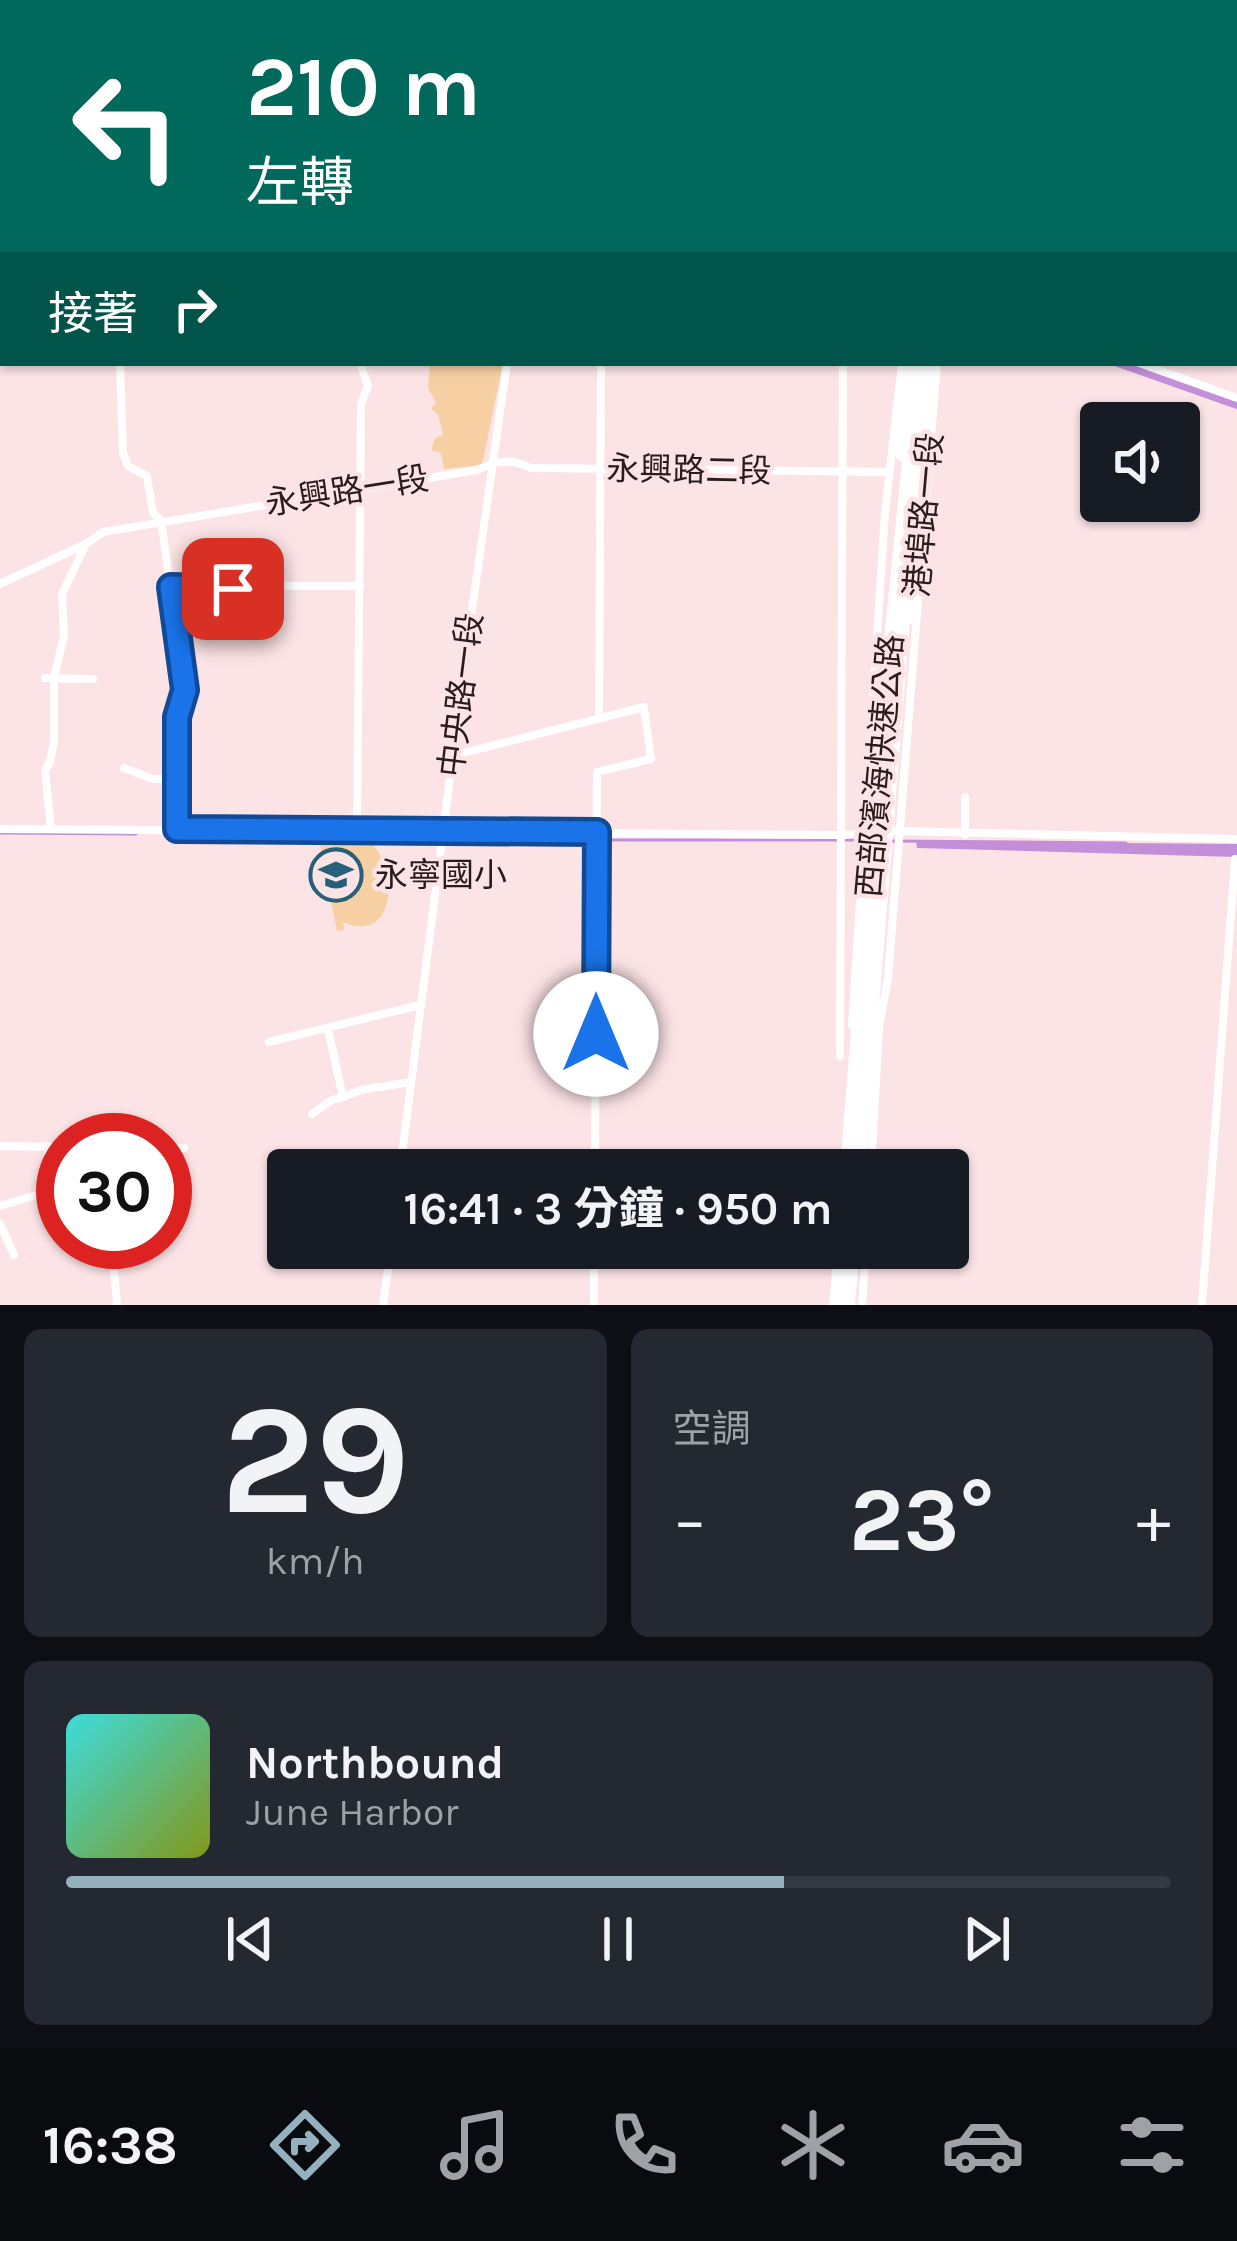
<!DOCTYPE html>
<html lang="zh-TW">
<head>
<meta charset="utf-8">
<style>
  body { margin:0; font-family:Karla,"Noto Sans TC",sans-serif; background:#242831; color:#f1f3f6; height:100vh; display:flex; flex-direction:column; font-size:45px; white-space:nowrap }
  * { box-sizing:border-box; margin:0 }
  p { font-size:39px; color:#9ea1a6 }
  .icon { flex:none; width:66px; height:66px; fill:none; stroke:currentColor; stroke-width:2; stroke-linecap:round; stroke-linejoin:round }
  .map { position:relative; height:1305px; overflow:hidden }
  .details { display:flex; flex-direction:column; gap:24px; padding:24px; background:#0d0f14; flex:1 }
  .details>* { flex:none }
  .guide { position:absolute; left:0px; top:0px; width:1239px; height:366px; box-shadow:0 3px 9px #0004; background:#00695c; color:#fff; overflow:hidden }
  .tools { position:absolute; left:1080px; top:402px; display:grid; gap:24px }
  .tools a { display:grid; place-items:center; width:120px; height:120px; border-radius:12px; background:#171b24; box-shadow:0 3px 9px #0004; font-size:60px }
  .speed { position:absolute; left:36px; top:1113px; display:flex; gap:24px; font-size:60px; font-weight:700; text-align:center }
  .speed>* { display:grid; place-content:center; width:156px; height:156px; border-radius:50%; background:#171b24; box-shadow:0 3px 9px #0004; line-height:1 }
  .speed .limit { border:18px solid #d22; background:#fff; color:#111 }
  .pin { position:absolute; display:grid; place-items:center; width:102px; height:102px; color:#fff; margin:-51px; border-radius:24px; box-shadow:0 6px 18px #0006 }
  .me { position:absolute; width:132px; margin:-66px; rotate:0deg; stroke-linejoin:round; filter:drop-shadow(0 0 9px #0008) }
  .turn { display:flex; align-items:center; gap:42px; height:252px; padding:0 48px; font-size:54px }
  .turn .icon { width:156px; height:156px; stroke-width:2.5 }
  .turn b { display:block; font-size:84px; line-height:102px }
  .then { display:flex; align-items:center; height:114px; padding:0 48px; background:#0003; gap:24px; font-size:45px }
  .big { font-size:90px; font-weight:700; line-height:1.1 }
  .details .tile { flex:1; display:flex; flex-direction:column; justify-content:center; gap:18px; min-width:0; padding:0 42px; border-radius:18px; background:#242831 }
  .details .dial { align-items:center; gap:0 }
  .dial b { font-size:156px; line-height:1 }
  .song { display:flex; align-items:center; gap:36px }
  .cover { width:144px; height:144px; border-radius:18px; background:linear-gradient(135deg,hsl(180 70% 55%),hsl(70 70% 35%)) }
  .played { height:12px; border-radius:6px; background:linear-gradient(90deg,#96b1be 65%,#363941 65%) }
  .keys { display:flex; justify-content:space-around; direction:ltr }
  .heat { display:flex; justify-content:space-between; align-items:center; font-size:66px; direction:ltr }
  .details .tiles { flex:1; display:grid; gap:24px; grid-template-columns:1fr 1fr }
  .tile:last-child { grid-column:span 2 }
  .trip { position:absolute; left:267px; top:1149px; width:702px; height:120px; border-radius:12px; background:#171b24; box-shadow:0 3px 9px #0004; font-weight:700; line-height:120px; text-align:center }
  .tab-bar { display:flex; height:192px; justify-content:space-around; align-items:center; background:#090b0e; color:#9ea1a6 }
  .tab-bar .icon { width:84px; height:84px }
  .tab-bar .on { color:#96b1be }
  .tab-bar b { font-size:54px; color:#f1f3f6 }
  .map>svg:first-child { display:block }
  .green { fill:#f6d0a2 }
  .water { fill:#c48fd9 }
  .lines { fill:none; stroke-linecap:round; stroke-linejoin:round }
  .stream { stroke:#c48fd9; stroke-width:3 }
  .canal { stroke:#c48fd9; stroke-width:8 }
  .minor { stroke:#fff; stroke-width:8 }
  .major { stroke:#fff; stroke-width:10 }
  .highway { stroke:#fff; stroke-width:14 }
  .route-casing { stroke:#114b97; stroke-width:30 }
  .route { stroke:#1a73e8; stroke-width:21 }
  .labels { text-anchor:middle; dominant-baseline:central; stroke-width:9; stroke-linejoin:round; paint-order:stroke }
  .street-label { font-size:33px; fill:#2a1c1d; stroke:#fce3e5 }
  .poi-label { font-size:33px; fill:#2a1c1d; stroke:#fce3e5; text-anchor:start }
</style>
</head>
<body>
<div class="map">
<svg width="1237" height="1305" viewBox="0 0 1237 1305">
  <rect width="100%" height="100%" fill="#fce3e5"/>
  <!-- green -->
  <path class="green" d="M430 363H503L482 465 444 469 441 453 431 450 435 438 443 435 438 414 431 409 436 403 428 388Z
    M358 835C401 850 401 948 343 922L344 930 337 931 320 844 328 842 330 847 340 838Z"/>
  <!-- water -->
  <path class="water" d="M916 841 1237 844V857L917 848Z"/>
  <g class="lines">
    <!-- stream -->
    <path class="stream" d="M0 833 136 834
      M284 835 592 840
      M602 840H862
      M890 841 1126 843"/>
    <!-- canal -->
    <path class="canal" d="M0 116 3 115
      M1118 363 1237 405"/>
    <!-- minor -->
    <path class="minor" d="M1072 0 1074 3
      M25 3H169
      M571 3 572 0
      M799 3 802 0
      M929 3 930 0
      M941 3V0
      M966 3 967 0
      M0 4H3
      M0 40H3
      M0 70 3 69
      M0 109 3 108
      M0 239 3 240
      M1236 349 1237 350
      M120 363 123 453 128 466 147 476 153 513 160 519
      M1139 363 1237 398
      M161 520 185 690 177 717V829
      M0 584 86 544 103 532 477 470C495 461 512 458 530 468L889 472
      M257 586H360
      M171 588 233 589
      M45 678 93 679
      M599 719 601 363
      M455 755 644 707 651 759 597 772 595 1170
      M124 768 153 779H176
      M965 797V835
      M0 829 844 835 897 831 1237 839
      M51 829 45 770 50 763 54 740V677L64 636 62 594 85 546
      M357 829 361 404 368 386 360 363
      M852 1025 885 512 902 363
      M328 1029 343 1097 361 1090 411 1082
      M269 1042 420 1005
      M840 1056 843 363
      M312 1114 332 1100 343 1097
      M0 1146 63 1147
      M165 1148H184
      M400 1170 466 652 507 363
      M871 1170 879 1028 888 978 937 363
      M0 1206 54 1190 47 1146
      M0 1224 14 1255
      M112 1242 117 1305
      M383 1305 391 1248
      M594 1305V1248
      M862 1305 866 1248
      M1202 1305 1235 859"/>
    <!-- major -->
    <path class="major" d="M0 14H3
      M0 27H3
      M1236 53H1237
      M1236 92H1237"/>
    <!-- highway -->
    <path class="highway" d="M980 0 982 3
      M1022 0 1026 3
      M949 3V0
      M1236 67H1237
      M1236 85H1237
      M902 454 909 363
      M908 618 929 363
      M847 1170 880 749 919 363
      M859 1170 904 607
      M836 1305 841 1248
      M848 1305 853 1248"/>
  </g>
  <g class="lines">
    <!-- route casing -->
    <g class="route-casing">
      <path id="route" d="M233 589 171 587 185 690 177 717V829L597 832 596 1034"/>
    </g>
    <!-- route -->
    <use href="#route" class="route"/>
  </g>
  <!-- icons -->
  <defs>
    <g id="school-ring" transform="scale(2.7)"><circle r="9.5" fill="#fce3e5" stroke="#266079" stroke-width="1.5"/><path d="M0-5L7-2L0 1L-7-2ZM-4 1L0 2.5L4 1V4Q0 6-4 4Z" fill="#266079"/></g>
  </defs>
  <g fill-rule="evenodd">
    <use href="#school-ring" x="336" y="875"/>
  </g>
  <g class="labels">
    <!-- street labels -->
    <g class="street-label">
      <text transform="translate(689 470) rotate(1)">永興路二段</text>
      <text transform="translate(347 491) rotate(-9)">永興路一段</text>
      <text transform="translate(924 515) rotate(-85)">港埠路一段</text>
      <text transform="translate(461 695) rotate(-83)">中央路一段</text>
      <text transform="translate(880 766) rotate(-85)">西部濱海快速公路</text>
    </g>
    <!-- poi labels -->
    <g class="poi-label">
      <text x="375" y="875">永寧國小</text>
    </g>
  </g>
</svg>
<div class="tools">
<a><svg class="icon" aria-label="sound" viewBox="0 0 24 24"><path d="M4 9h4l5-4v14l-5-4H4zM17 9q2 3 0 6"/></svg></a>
</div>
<div class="speed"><div class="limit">30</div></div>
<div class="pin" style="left:233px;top:589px;background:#d93025"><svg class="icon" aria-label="arrive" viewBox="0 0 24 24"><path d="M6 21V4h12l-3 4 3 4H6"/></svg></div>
<svg class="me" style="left:596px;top:1034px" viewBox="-20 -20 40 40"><circle r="19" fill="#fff"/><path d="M0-13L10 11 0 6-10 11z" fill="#1a73e8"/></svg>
<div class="trip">16:41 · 3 分鐘 · 950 m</div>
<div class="guide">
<div class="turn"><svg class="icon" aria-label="left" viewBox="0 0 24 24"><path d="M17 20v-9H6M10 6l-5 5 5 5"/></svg><div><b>210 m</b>左轉</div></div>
<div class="then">接著<svg class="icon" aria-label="right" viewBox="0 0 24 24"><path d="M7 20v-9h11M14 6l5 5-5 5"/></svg></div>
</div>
</div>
<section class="details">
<div class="tiles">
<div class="tile dial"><b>29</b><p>km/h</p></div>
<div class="tile"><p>空調</p>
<div class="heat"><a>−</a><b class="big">23°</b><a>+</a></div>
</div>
<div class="tile">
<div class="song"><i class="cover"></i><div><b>Northbound</b><p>June Harbor</p></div></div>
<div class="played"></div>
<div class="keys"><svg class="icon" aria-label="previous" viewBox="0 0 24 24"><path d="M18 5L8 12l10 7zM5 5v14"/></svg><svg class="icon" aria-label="pause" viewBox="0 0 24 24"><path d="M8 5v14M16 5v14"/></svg><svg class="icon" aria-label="next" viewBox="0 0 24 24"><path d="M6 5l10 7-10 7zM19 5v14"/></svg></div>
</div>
</div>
</section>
<nav class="tab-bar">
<b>16:38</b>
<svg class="icon on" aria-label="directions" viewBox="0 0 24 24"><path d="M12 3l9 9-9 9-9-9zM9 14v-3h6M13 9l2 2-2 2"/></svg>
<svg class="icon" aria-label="music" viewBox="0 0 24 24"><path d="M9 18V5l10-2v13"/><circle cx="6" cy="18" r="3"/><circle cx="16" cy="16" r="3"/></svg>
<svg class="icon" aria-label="phone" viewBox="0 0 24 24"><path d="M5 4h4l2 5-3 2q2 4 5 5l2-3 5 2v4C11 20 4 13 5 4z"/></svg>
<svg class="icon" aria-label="climate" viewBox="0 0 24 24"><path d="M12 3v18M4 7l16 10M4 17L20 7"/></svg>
<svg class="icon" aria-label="car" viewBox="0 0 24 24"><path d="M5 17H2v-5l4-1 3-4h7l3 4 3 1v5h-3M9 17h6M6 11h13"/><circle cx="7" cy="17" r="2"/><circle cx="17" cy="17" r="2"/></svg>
<svg class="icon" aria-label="filters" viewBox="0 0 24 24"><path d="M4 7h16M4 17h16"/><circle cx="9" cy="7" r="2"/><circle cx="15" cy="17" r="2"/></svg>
</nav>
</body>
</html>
